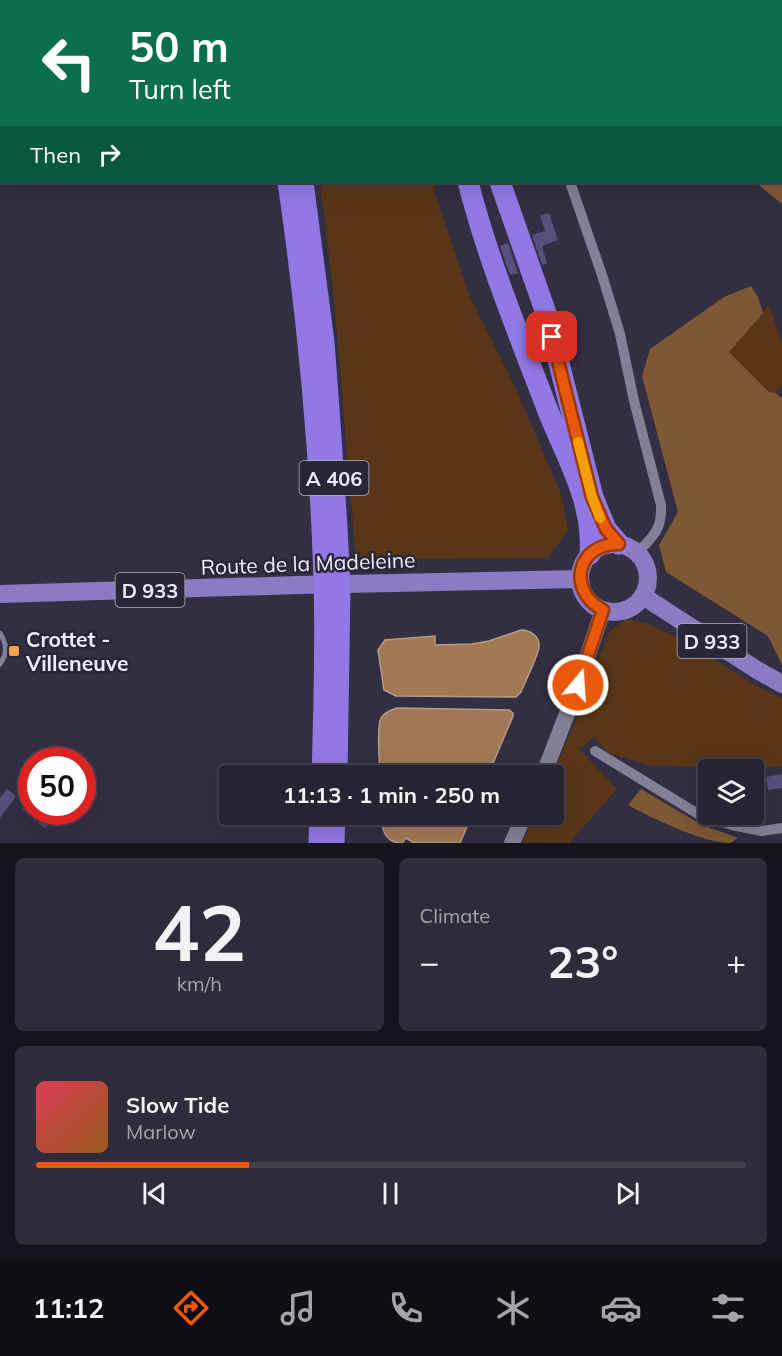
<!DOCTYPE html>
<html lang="en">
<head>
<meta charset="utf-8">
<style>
  body { margin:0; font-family:Mulish,sans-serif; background:#2e2b3a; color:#f1f3f6; height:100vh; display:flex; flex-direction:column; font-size:22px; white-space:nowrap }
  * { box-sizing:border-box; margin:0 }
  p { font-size:20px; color:#a4a4ac }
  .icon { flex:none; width:33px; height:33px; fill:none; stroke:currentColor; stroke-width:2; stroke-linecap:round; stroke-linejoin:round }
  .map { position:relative; height:843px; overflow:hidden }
  .sheet { display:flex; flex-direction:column; gap:15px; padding:15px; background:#15131c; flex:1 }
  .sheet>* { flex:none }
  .hud { position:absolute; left:0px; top:0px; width:783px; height:183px; box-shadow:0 6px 24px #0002,0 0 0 2px #42404d; background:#0b6e4f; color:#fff; overflow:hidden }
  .controls { position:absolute; left:698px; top:759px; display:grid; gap:12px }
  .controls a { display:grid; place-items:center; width:66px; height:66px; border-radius:6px; background:#262332; box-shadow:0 6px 24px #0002,0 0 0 2px #42404d; font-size:30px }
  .speed { position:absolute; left:18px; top:747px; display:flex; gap:12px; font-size:30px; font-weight:700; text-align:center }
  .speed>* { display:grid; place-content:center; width:78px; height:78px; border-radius:50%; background:#262332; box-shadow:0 6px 24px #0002,0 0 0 2px #42404d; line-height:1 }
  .speed .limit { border:9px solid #d22; background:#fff; color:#111 }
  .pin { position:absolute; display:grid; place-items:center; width:51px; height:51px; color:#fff; margin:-26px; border-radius:12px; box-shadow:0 3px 9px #0006 }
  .me { position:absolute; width:66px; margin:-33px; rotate:18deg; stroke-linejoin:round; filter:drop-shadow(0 0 4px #0008) }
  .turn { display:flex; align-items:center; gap:21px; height:126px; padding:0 30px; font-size:27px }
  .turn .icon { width:78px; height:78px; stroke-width:2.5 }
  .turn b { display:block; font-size:42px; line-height:51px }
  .then { display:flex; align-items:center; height:57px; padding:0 30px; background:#0003; gap:12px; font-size:22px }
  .big { font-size:45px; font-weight:700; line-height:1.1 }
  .sheet .card { flex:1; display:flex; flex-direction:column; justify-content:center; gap:9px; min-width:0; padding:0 21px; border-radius:9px; background:#2e2b3a }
  .sheet .dial { align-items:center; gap:0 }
  .dial b { font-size:78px; line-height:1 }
  .song { display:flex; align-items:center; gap:18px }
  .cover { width:72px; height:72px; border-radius:9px; background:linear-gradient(135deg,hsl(350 70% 55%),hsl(30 70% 35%)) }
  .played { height:6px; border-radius:3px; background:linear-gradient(90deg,#ea580c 30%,#42404d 30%) }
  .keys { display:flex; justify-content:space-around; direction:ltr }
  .heat { display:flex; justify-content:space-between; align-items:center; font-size:33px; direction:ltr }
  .sheet .tiles { flex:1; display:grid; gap:15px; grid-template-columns:1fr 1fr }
  .card:last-child { grid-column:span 2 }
  .trip { position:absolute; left:219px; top:765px; width:345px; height:60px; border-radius:6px; background:#262332; box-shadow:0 6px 24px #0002,0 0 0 2px #42404d; font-weight:700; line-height:60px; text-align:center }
  .tabs { display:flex; height:96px; justify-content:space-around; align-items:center; background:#0f0e14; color:#a4a4ac }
  .tabs .icon { width:42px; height:42px }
  .tabs .selected { color:#ea580c }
  .tabs b { font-size:27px; color:#f1f3f6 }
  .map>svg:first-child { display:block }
  .green { fill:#593617 }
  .forest { fill:#7e5735 }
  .water { fill:#a17855; stroke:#b89b86; stroke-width:1.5 }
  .building { fill:#58507c }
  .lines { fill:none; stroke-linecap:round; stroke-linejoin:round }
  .service { stroke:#837f95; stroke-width:5 }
  .minor { stroke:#837f95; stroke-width:10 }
  .secondary { stroke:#837f95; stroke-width:16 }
  .primary { stroke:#8b7bc4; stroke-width:18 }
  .motorway { stroke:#9178e4; stroke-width:21 }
  .route-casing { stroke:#983908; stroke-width:15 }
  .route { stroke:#ea580c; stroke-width:10 }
  .slow { stroke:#f59e0b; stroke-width:10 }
  .poi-dot { fill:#f9a04c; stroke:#292638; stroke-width:2 }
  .labels { text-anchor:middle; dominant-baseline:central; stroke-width:5; stroke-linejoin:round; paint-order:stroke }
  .shield { fill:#292638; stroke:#b3b1bf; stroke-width:1.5 }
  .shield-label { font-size:20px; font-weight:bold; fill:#eeecf9 }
  .street-label { font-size:21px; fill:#eeecf9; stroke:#292638 }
  .poi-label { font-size:21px; font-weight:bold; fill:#eeecf9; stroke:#292638; text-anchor:start }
</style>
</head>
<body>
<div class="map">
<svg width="782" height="843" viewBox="0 0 782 843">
  <rect width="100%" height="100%" fill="#332f42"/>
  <!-- green -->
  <path class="green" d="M320 182H434L435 193 470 297 516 389 561 494 568 530 548 558 356 559 334 297Z
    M769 305 782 342V385L775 393 769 392 729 352Z
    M626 619 648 624 682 639 757 686 782 698V766L758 769 647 765 607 752 594 737 579 749 617 789 569 843H522L535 815 554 814V776L552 775 575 723 599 658 610 631Z"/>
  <!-- forest -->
  <path class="forest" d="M782 29V204L755 182H782Z
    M751 286 758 297 763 313 729 352 769 392 775 393 782 398V665L768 636 666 572 659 545 678 512 642 376 650 349 724 297Z
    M641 789 702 825 738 838C735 839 733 842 730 843 704 843 651 818 628 805Z"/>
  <!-- water -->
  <path class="water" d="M521 630C530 630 540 636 539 647 538 656 525 682 521 692L516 697 396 696 384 690 378 650 385 640 435 636V645L472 644 489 641Z
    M397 708 509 710 513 713V716L488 775H380C380 763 376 728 381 718 385 712 390 710 397 708Z
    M381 815V814L472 815 460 843H414L406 838 402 843C384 843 382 829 381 815Z"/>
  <!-- building -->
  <path class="building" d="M549 213 558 240 542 246 547 263 542 265 532 235 545 231 540 215Z
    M508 243 518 273 510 275 500 246Z
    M782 774V788L768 790 766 777Z
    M7 789 16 796 0 818V798Z
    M32 796V812H58L45 828 22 809Z"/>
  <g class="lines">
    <!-- service -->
    <path class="service" d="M0 633C7 645 8 652 0 664"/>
    <!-- minor -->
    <path class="minor" d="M469 0V2
      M20 2V0
      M574 2 575 0
      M0 46 2 43
      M570 182 602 275 620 334 634 401 661 505C662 529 654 536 638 552
      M595 751 698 814 732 825 762 831 782 828"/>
    <!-- secondary -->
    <path class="secondary" d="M543 776 578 685 603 610
      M512 843 525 814"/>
    <!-- primary -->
    <path class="primary" d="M580 578a34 34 0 1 1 68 0a34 34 0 1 1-68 0Z
      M0 594 300 585 580 579
      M643 596 757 670 782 684"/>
    <!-- motorway -->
    <path class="motorway" d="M255 0V2
      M271 0V2
      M419 0 420 2
      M288 182C307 313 320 447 324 580 326 645 324 710 322 776
      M303 182 324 342 330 423 337 527 340 588 337 776
      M468 182C488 260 519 335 548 411 566 457 594 502 590 554
      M500 182 547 316 593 497 606 529 619 544
      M319 843 320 814
      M334 843 335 814"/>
  </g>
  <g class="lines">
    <!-- route casing -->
    <g class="route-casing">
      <path id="route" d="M552 337 592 497 606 529 619 544C577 543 566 590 603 610L578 685"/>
    </g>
    <!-- route -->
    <use href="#route" class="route"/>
    <!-- slow -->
    <path class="slow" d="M578 442 592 497 600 518"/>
  </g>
  <!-- markers -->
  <rect class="poi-dot" x="8" y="645" width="12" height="12" rx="3"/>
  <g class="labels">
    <!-- shield labels -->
    <g class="shield">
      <rect x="299.5" y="461" width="69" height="34" rx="4.5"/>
      <rect x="115.5" y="573" width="69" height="34" rx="4.5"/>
      <rect x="677.5" y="624" width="69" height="34" rx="4.5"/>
    </g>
    <g class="shield-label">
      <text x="334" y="478">A 406</text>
      <text x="150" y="590">D 933</text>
      <text x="712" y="641">D 933</text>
    </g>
    <!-- street labels -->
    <g class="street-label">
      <text transform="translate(308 563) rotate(-2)">Route de la Madeleine</text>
    </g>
    <!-- poi labels -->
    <g class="poi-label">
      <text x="26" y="639">Crottet -<tspan x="26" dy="24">Villeneuve</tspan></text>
    </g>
  </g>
</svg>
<div class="controls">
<a><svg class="icon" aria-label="layers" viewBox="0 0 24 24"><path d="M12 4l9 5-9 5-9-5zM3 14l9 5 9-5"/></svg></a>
</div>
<div class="speed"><div class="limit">50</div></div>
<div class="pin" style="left:552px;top:337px;background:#d93025"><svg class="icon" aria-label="arrive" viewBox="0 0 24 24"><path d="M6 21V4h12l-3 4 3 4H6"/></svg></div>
<svg class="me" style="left:578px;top:685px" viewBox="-20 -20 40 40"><circle r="17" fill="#ea580c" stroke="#fff" stroke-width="3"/><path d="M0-11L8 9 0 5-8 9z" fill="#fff"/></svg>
<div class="trip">11:13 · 1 min · 250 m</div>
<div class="hud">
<div class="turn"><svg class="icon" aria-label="left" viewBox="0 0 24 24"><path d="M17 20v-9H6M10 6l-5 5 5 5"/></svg><div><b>50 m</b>Turn left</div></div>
<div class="then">Then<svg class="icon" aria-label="right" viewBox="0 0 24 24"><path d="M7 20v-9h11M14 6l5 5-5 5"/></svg></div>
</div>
</div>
<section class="sheet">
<div class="tiles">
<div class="card dial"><b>42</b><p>km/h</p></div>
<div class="card"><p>Climate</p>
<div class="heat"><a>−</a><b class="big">23°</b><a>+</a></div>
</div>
<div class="card">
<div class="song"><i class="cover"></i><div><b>Slow Tide</b><p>Marlow</p></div></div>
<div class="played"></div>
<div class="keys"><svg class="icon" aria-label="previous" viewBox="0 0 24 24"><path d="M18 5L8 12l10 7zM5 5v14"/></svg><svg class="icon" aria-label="pause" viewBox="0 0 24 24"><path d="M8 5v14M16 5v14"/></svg><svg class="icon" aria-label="next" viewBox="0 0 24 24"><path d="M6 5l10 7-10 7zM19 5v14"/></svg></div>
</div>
</div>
</section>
<nav class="tabs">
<b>11:12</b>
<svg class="icon selected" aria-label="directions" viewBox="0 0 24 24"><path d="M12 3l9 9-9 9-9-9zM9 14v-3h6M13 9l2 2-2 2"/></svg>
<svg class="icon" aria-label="music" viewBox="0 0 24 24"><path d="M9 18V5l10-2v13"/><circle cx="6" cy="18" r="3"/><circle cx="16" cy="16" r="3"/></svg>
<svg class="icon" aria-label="phone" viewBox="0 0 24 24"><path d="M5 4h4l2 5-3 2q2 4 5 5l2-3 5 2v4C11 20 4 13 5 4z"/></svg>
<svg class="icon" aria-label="climate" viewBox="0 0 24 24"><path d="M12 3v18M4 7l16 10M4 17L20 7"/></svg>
<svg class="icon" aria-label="car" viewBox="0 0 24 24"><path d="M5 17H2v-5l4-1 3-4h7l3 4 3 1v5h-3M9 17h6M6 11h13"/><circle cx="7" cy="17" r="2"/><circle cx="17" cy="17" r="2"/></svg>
<svg class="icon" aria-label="filters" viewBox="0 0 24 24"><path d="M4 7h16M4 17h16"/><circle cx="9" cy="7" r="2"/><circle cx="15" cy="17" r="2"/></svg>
</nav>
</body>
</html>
